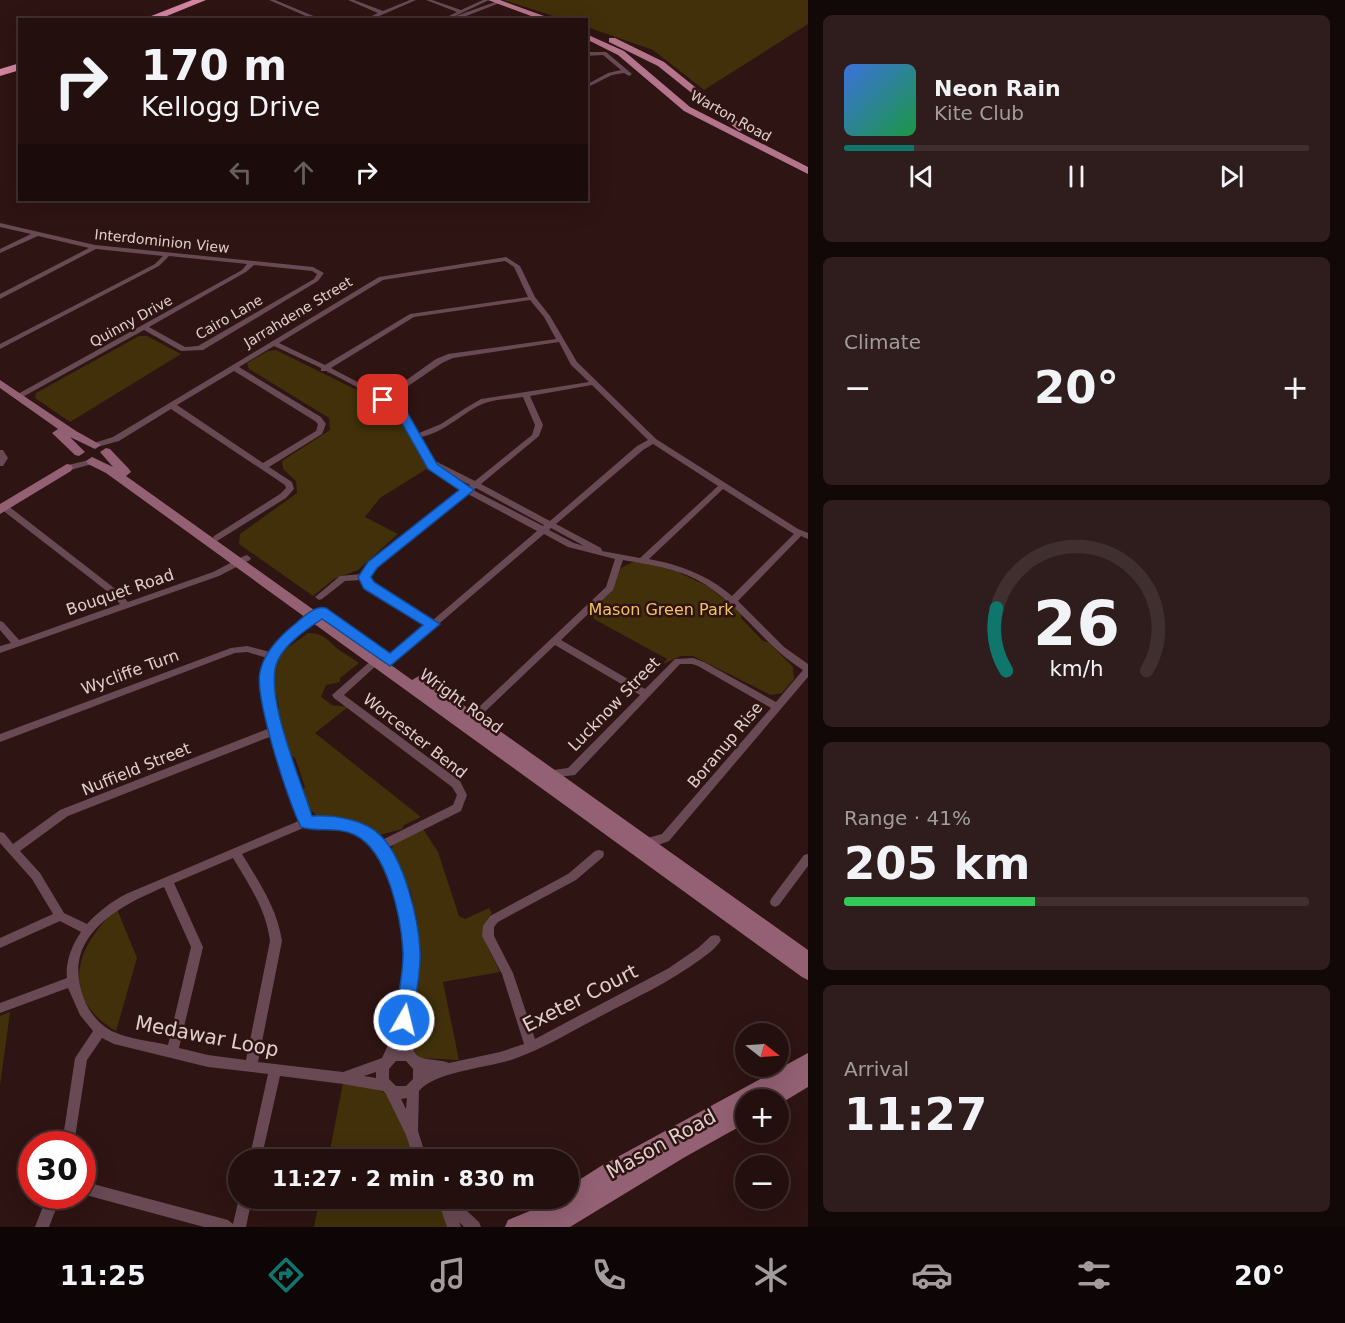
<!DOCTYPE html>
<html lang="en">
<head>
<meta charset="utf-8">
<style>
  body { margin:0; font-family:"DejaVu Sans",sans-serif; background:#2e1d1c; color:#f1f3f6; height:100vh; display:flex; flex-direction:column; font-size:22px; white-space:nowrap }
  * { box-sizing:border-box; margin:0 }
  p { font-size:20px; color:#a29c9e }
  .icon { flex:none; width:33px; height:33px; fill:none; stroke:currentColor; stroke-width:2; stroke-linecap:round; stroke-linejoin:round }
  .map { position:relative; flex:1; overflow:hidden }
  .sheet { display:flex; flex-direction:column; gap:15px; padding:15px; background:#130808; width:537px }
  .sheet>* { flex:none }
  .guide { position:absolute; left:18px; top:18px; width:570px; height:183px; border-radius:0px; box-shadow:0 6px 24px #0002,0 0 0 2px #3f2f2e; background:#220f0e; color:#f1f3f6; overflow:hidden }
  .needle { width:39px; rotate:107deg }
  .buttons { position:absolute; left:735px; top:1023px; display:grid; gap:12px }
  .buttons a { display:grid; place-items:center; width:54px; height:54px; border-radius:50%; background:#220f0e; box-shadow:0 6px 24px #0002,0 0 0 2px #3f2f2e; font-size:30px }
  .speed { position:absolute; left:18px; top:1131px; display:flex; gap:12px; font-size:30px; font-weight:700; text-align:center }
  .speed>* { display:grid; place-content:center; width:78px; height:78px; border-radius:50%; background:#220f0e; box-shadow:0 6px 24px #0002,0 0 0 2px #3f2f2e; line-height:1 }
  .speed .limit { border:9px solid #d22; background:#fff; color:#111 }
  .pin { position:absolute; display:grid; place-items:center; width:51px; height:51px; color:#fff; margin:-26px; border-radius:12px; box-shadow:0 3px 9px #0006 }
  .me { position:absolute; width:66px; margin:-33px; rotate:8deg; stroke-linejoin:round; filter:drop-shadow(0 0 4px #0008) }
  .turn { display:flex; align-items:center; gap:21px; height:126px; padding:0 24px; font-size:27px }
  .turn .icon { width:78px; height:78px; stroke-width:2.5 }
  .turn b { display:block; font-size:42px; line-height:51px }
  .lanes { display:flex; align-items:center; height:57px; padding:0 24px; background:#0003; justify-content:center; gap:30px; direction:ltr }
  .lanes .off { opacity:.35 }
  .big { font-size:45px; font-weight:700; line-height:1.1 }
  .sheet .widget { flex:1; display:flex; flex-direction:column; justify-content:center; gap:9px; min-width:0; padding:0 21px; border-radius:9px; background:#2e1d1c }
  .sheet .dial { align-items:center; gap:0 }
  .dial svg { height:156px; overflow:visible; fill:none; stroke:#3f2f2e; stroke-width:7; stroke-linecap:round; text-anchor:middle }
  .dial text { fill:#f1f3f6; stroke:none }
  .song { display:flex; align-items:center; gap:18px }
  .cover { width:72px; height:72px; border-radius:9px; background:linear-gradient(135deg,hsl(220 70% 55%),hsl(140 70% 35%)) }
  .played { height:6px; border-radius:3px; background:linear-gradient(90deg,#0f766e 15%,#3f2f2e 15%) }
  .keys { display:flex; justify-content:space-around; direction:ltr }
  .heat { display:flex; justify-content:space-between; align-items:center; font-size:33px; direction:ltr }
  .charge { height:9px; border-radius:4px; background:linear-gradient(90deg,#34c759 41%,#3f2f2e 0) }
  .trip { position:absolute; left:228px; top:1149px; width:351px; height:60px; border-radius:30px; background:#220f0e; box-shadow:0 6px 24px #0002,0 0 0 2px #3f2f2e; font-weight:700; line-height:60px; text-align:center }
  .tab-bar { display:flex; height:96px; justify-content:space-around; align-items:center; background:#0e0606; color:#a29c9e }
  .tab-bar .icon { width:42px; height:42px }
  .tab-bar .on { color:#0f766e }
  .tab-bar b { font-size:27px; color:#f1f3f6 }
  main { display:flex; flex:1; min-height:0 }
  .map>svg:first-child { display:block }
  .green { fill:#41300a }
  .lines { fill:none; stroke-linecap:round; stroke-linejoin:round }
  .street { fill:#684954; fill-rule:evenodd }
  .secondary { fill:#936173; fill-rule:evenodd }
  .primary { fill:#b4748b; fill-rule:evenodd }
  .highway { fill:#d384a1; fill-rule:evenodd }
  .route { fill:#1a73e8; stroke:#114b97; stroke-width:1.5 }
  .labels { text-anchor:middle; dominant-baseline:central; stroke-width:5; stroke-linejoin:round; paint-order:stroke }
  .far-street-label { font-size:14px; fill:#e2cfcd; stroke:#2e1412 }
  .street-label { font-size:16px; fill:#e2cfcd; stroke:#2e1412 }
  .park-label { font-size:16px; fill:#f7c45e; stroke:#2e1412 }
  .near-street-label { font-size:20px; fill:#e2cfcd; stroke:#2e1412 }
</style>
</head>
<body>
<main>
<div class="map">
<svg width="808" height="1227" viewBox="0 0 808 1227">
  <rect width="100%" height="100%" fill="#2e1412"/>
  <!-- green -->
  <path class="green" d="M503 0H808V24L704 90 653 50 587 27 586 20 563 19Z
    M139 336H147L181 354 70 422 35 398 36 393Z
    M276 350 381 402 400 417 428 468 380 498 365 517 398 534 358 570 334 579 313 596 239 544 240 534 297 493 296 481 283 469 282 461 330 430 329 418 249 369 247 363 268 351Z
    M635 561 676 571 709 587 742 614 741 618 763 641 768 642 793 667 794 679 782 693 771 695 693 656H681L663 664 667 659 594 619 590 613 611 592 621 568Z
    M308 633C325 632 330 644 342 652 348 656 354 659 359 663L340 678V682L326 685 321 697 332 705 348 707 315 733 421 817 404 825 402 829 379 835 351 823 317 816 306 805 302 791 305 787 295 758 290 755 277 711 279 707 274 687 270 684 279 654Z
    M423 829 438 852 459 916 465 919 489 908 492 913C474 933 491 951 500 972L443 982 459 1060 421 1058 412 1051 409 1027 416 958 415 931 418 925 410 890 404 884 390 853 394 843Z
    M117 909 137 958 116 1031C59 998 75 946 117 909Z
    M10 1012 9 1020 0 1085V1016Z
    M343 1083C355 1085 370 1086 381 1091 399 1099 407 1141 414 1159L328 1160Z
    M320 1198 436 1199 449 1227H314Z"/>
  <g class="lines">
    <!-- street -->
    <path class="street" d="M269 0H275L323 20H315Z
      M348 0H354L383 11 410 0H416L370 20H363L378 13Z
      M426 0H432L461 10 483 0H489L453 17 498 1 502 2 456 20H441L457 12Z
      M586 52H606L632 74 629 76 624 73 612 75 586 88V85L608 73 621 70 603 55 586 56Z
      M120 200H128L122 203 119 201Z
      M0 223 95 245 313 267 324 273 318 281 203 350 181 351 144 330 19 399 15 397 16 395 242 270 247 264 169 256 159 266 0 349V344L155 264 163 256 96 249 0 299V294L89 248 38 236 0 253V249L31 234 0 227ZM254 265 312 271 317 274 314 279 198 346 185 347 149 327 246 272Z
      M506 257 520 266 535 297 550 316 577 362 656 439 798 529 808 533V539L801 536 738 601 784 647 808 664V677L669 841C661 844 648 849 640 846L639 843 640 840 662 834 771 708 698 666 692 664H680L575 775 550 778 546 777 545 774 546 771 568 768 640 695 555 645 471 725H465L463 722 606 587 615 559 568 547 544 534 393 663H387L385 661 387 659 427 625 366 587 362 584 361 580 345 581 322 599 319 600 315 597 340 576 362 574 363 571 462 491C434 476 428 466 414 438L411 436 412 434 401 417 377 398 340 378 326 371H321V368L274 346 239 367 321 417 326 424 322 434 269 467 292 482 294 489 286 498 217 541 213 538 214 536 280 494 286 488 285 485 171 409 119 441 97 447 93 445 94 443 113 437 379 277ZM505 261 514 267 528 297 410 314 325 365 279 343 383 280ZM530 300 544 317 556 339 448 354 436 359 384 396 331 368 414 317ZM559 342 571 365 589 382 481 399 464 409 441 424 419 433 407 413 389 399 442 363 453 358ZM234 371 315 421 318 424 316 431 263 463 177 405ZM592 385 648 440 637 446 550 521 481 484 539 436 543 425 530 396ZM523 397 535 425 532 435 475 481 433 460 421 437C448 431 462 412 485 403 497 399 511 399 523 397ZM653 444 718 486 640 558 602 551 601 548 556 524 643 450ZM441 470 470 485 467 487 451 478ZM476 488 544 525 543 526 473 490ZM723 489 794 534 732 596C708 575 680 565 649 559ZM468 494 537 531 433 620 370 581V574ZM551 528 584 546 574 543 549 530ZM623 560C651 565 682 569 706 585 743 609 766 647 803 670L776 702 704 662 693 658 675 659 645 689 561 640 613 590Z
      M0 450H3L8 458 3 466H0Z
      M89 460 93 462 92 464 67 471 63 468 64 466Z
      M4 504 7 505 118 591 128 602 213 572 244 556 247 555 251 558 250 560 219 576 0 653V646L11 643 0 630V621L3 622 19 640 120 604 112 595 1 509 0 507Z
      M321 609 325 612 324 614C308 626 285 639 276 658 259 694 297 781 311 818L346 819 378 838 380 841 453 805 457 795 452 787 334 698 332 695 373 659H379L381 661 379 663 344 695 460 781 467 795 461 811 385 849 399 871 411 908 415 950 413 992 407 1021C413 1030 408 1052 420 1057 429 1061 440 1059 449 1063L500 1052 524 1044 502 974 482 936 483 926 490 916 568 874 595 851 599 850 603 851 604 854 603 857 576 880 498 922 494 927V936L513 973 535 1039 669 968 698 948 711 936 715 935 719 936 721 940C716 948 708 954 701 959 670 982 635 998 601 1016 572 1031 545 1048 514 1059 489 1068 436 1071 419 1091L418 1131 427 1160H414L406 1135 386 1094 383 1091 343 1084 280 1076 261 1160H249L268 1074 208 1067 114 1044 102 1038 87 1060 74 1144H62L75 1058 93 1031 80 1015 68 988 0 1013V1003L67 978C65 962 72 945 81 932L60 921 0 948V938L53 914 32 879 0 843V832L4 833 13 844 60 810 270 728C264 705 260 681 267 658L247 652 235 653 0 742V734L231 648 247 646 270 652C282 635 302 617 321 609ZM272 736 301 820 126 894C111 902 99 911 87 924L64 913 40 873 20 851 68 816ZM308 826C318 827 336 825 345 828 349 830 353 834 356 836 361 839 368 842 372 846 415 897 411 1002 382 1058L343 1072 258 1062 282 941C277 908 259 882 242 854ZM233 858C249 885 266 909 270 941L246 1060 208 1055 179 1048 203 947 174 883ZM164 887 191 947 168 1045C150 1041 130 1039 114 1032 100 1026 89 1012 84 999 60 937 117 907 164 887ZM396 1061H406L413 1069V1079L406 1086H396L389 1079V1069ZM376 1072V1078L364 1076ZM407 1098 406 1109 401 1099Z
      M808 854V866L779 905 775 907 771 905 770 902 771 899 804 855Z
      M82 1181 228 1220 233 1224 239 1198H252L246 1227H204L82 1194Z
      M47 1196H61L49 1227H35Z
      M437 1198H453L479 1222 481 1227H464L459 1222 461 1227H447Z"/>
    <!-- secondary -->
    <path class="secondary" d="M0 380 76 431 101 445 95 449 70 437 85 452 79 456 75 455 52 433 58 429 0 388Z
      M106 448 110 449 129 469 131 472 126 476 412 680 419 676 424 677 808 950V980L802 977 106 473 88 464 86 461 92 457 113 467 100 452Z
      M67 464 71 465 73 468 71 471 0 514V504Z
      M808 1053V1087L778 1105V1100H761L762 1098 746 1100V1123L685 1157 570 1227H505L508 1220 537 1208 552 1198H568V1187L601 1166Z"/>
    <!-- primary -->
    <path class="primary" d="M488 0H500L555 20H542Z
      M586 34 624 51 690 107 808 167V174L684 111 618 55 586 39Z
      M609 38H615L664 62 747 129 739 131 658 66 609 42Z"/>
    <!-- highway -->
    <path class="highway" d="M192 0H206L157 20H141Z
      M20 63V70L0 76V69Z"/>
  </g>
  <!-- route -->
  <path class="route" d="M383 396 407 412 437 464 474 490 377 568 371 577 374 582 440 624 390 666 322 619C307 629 286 643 278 660 262 691 301 781 312 816 334 815 365 819 381 836 404 859 419 920 420 952 421 974 415 998 412 1020L410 1026 404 1028 397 1026 395 1020C397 998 404 973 403 951 401 918 388 851 355 835 336 826 318 833 301 827 288 802 254 696 260 672 264 652 280 636 295 624 303 617 315 605 326 608L390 653 423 625 364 589 358 577 368 562 459 490 428 469 398 416 378 400Z"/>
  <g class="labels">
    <!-- far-street labels -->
    <g class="far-street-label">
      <text transform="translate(731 116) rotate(29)">Warton Road</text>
      <text transform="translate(162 241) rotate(6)">Interdominion View</text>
      <text transform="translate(298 312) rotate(-31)">Jarrahdene Street</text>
      <text transform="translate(229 317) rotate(-30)">Cairo Lane</text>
      <text transform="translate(131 321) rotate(-29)">Quinny Drive</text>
    </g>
    <!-- street labels -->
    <g class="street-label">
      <text transform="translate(120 592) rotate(-19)">Bouquet Road</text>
      <text transform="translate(130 672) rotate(-20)">Wycliffe Turn</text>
      <text transform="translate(461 701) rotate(36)">Wright Road</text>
      <text transform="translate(614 704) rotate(-46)">Lucknow Street</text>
      <text transform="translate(415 736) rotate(38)">Worcester Bend</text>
      <text transform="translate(725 745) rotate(-50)">Boranup Rise</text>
      <text transform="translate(136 769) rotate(-22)">Nuffield Street</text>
    </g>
    <!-- park labels -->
    <g class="park-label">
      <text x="661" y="609">Mason Green Park</text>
    </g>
    <!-- near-street labels -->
    <g class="near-street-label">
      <text transform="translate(580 998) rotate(-27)">Exeter Court</text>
      <text transform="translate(207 1036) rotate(11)">Medawar Loop</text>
      <text transform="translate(661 1144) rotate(-29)">Mason Road</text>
    </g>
  </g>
</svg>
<div class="buttons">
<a><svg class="needle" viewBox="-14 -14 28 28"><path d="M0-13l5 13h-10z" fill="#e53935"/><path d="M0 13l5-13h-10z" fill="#a29c9e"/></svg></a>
<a>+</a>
<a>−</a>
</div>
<div class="speed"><div class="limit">30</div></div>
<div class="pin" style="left:383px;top:400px;background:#d93025"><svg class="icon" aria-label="arrive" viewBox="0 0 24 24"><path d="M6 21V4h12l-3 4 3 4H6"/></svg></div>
<svg class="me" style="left:404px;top:1020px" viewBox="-20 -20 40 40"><circle r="17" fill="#1a73e8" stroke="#fff" stroke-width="3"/><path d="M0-11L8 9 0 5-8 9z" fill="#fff"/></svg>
<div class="trip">11:27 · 2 min · 830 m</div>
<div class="guide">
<div class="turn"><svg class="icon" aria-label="right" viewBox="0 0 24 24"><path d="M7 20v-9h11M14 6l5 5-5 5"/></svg><div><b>170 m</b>Kellogg Drive</div></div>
<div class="lanes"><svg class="icon off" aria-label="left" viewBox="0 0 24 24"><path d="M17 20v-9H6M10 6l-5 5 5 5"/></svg><svg class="icon off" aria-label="ahead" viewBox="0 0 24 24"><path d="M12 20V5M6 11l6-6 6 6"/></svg><svg class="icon" aria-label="right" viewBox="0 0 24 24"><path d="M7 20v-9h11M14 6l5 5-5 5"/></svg></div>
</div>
</div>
<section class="sheet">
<div class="widget">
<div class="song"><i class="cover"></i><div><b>Neon Rain</b><p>Kite Club</p></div></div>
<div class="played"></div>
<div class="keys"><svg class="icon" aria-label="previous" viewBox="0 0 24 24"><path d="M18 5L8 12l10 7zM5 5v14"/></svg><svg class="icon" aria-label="pause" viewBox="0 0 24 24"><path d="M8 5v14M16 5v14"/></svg><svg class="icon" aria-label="next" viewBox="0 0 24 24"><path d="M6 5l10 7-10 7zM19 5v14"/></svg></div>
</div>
<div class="widget"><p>Climate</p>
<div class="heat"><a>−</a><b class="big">20°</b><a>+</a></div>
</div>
<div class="widget dial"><svg viewBox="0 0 100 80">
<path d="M14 69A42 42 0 1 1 86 69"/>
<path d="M14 69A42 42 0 0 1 9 37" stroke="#0f766e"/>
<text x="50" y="56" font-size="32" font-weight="700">26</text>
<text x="50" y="72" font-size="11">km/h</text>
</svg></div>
<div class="widget"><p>Range · 41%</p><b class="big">205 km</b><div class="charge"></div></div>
<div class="widget"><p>Arrival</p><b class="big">11:27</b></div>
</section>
</main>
<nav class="tab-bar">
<b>11:25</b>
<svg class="icon on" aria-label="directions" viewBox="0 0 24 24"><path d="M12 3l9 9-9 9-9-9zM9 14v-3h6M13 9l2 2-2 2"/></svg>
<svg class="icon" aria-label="music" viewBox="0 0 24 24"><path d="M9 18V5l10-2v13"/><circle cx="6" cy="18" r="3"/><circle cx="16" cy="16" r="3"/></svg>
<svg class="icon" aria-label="phone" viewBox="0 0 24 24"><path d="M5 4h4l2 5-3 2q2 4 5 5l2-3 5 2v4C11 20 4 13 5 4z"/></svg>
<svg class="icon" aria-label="climate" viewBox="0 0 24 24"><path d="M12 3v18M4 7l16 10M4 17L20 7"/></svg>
<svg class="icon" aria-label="car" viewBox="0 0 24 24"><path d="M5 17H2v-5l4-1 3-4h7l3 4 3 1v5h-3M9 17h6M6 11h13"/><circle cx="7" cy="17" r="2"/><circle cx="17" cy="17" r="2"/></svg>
<svg class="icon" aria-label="filters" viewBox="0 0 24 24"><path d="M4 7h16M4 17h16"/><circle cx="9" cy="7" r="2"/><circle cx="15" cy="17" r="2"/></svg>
<b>20°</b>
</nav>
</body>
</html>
